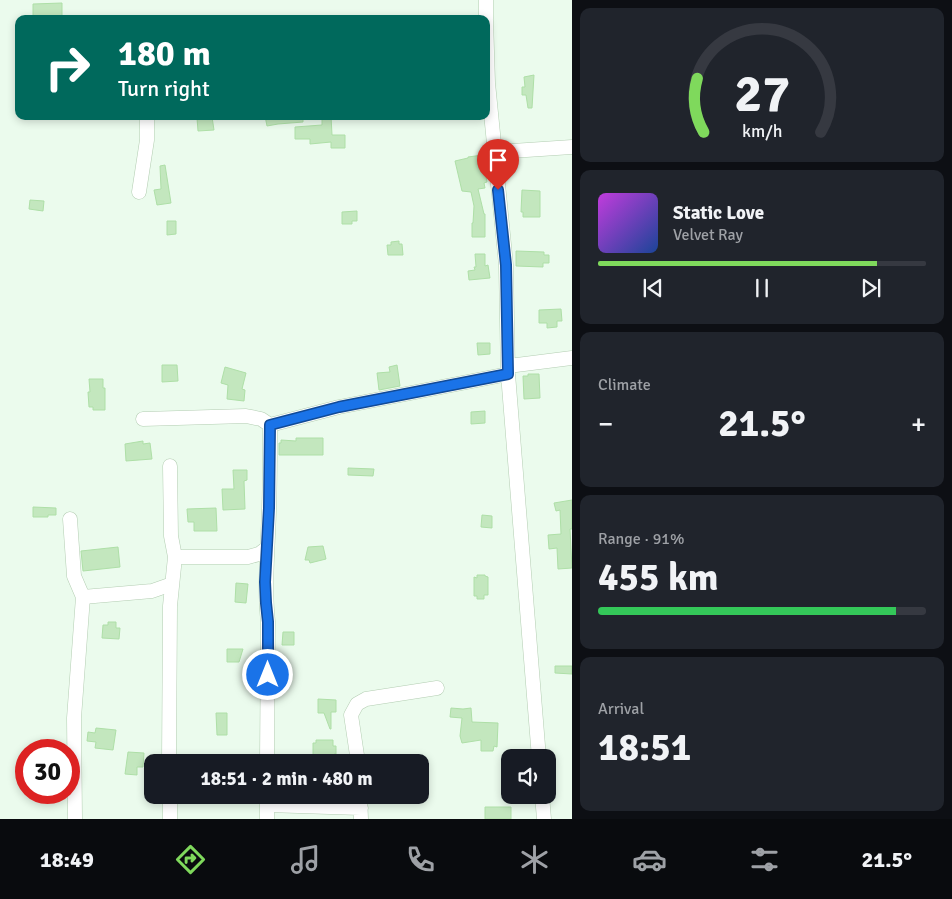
<!DOCTYPE html>
<html lang="en">
<head>
<meta charset="utf-8">
<style>
  body { margin:0; font-family:Signika,sans-serif; background:#20242c; color:#f1f3f6; height:100vh; display:flex; flex-direction:column; font-size:19px; white-space:nowrap }
  * { box-sizing:border-box; margin:0 }
  p { font-size:16px; color:#9ea1a6 }
  .icon { flex:none; width:28px; height:28px; fill:none; stroke:currentColor; stroke-width:2; stroke-linecap:round; stroke-linejoin:round }
  .map { position:relative; flex:1; overflow:hidden }
  .details { display:flex; flex-direction:column; gap:8px; padding:8px; background:#0d0f14; width:380px }
  .details>* { flex:none }
  .banner { position:absolute; left:15px; top:15px; width:475px; height:105px; border-radius:10px; box-shadow:0 2px 8px #0003; background:#00695c; color:#fff; overflow:hidden }
  .tools { position:absolute; left:501px; top:749px; display:grid; gap:10px }
  .tools a { display:grid; place-items:center; width:55px; height:55px; border-radius:10px; background:#171b24; box-shadow:0 2px 8px #0003; font-size:25px }
  .speed { position:absolute; left:15px; top:739px; display:flex; gap:10px; font-size:25px; font-weight:700; text-align:center }
  .speed>* { display:grid; place-content:center; width:65px; height:65px; border-radius:50%; background:#171b24; box-shadow:0 2px 8px #0003; line-height:1 }
  .speed .limit { border:8px solid #d22; background:#fff; color:#111 }
  .pin { position:absolute; display:grid; place-items:center; width:42px; height:42px; color:#fff; margin:-51px -21px; border-radius:50% 50% 50% 0; rotate:-45deg; box-shadow:0 0 5px #0007 }
  .pin .icon { rotate:45deg }
  .me { position:absolute; width:55px; margin:-28px; rotate:0deg; stroke-linejoin:round; filter:drop-shadow(0 0 4px #0008) }
  .turn { display:flex; align-items:center; gap:18px; height:105px; padding:0 20px; font-size:22px }
  .turn .icon { width:65px; height:65px; stroke-width:2.5 }
  .turn b { display:block; font-size:35px; line-height:42px }
  .big { font-size:38px; font-weight:700; line-height:1.1 }
  .details .card { flex:1; display:flex; flex-direction:column; justify-content:center; gap:8px; min-width:0; padding:0 18px; border-radius:10px; background:#20242c }
  .details .dial { align-items:center; gap:0 }
  .dial svg { height:130px; overflow:visible; fill:none; stroke:#363941; stroke-width:7; stroke-linecap:round; text-anchor:middle }
  .dial text { fill:#f1f3f6; stroke:none }
  .song { display:flex; align-items:center; gap:15px }
  .cover { width:60px; height:60px; border-radius:8px; background:linear-gradient(135deg,hsl(290 70% 55%),hsl(220 70% 35%)) }
  .played { height:5px; border-radius:2px; background:linear-gradient(90deg,#7fd95c 85%,#363941 85%) }
  .keys { display:flex; justify-content:space-around; direction:ltr }
  .heat { display:flex; justify-content:space-between; align-items:center; font-size:28px; direction:ltr }
  .charge { height:8px; border-radius:4px; background:linear-gradient(90deg,#34c759 91%,#363941 0) }
  .trip { position:absolute; left:144px; top:754px; width:285px; height:50px; border-radius:10px; background:#171b24; box-shadow:0 2px 8px #0003; font-weight:700; line-height:50px; text-align:center }
  .tab-bar { display:flex; height:80px; justify-content:space-around; align-items:center; background:#090b0e; color:#9ea1a6 }
  .tab-bar .icon { width:35px; height:35px }
  .tab-bar .on { color:#7fd95c }
  .tab-bar b { font-size:22px; color:#f1f3f6 }
  main { display:flex; flex:1; min-height:0 }
  .map>svg:first-child { display:block }
  .building { fill:#c3e7be; stroke:#aedfa7 }
  .lines { fill:none; stroke-linecap:round; stroke-linejoin:round }
  .minor-casing { stroke:#b3cdb2; stroke-width:15 }
  .minor { stroke:#fff; stroke-width:14 }
  .route-casing { stroke:#114b97; stroke-width:12 }
  .route { stroke:#1a73e8; stroke-width:9 }
</style>
</head>
<body>
<main>
<div class="map">
<svg width="572" height="819" viewBox="0 0 572 819">
  <rect width="100%" height="100%" fill="#ebfbed"/>
  <!-- building -->
  <path class="building" d="M62 3V19H33V4Z
    M534 75 532 108H528L526 95H522V87H525L524 77Z
    M265 116H303V122L278 124 267 126Z
    M322 116H331L332 135H345V148H331V142L310 144V139H295V127L322 125Z
    M212 117 214 130 198 131 197 118Z
    M483 155 484 159H487L488 170 485 171 487 182 484 183 485 188 478 189 484 214H485V237H472V223H473L474 206 471 192 462 191 455 161 468 158V157Z
    M165 165 171 203 157 205 154 190 161 189 160 166Z
    M522 190 540 191V217H523V212H521Z
    M30 200 44 201 43 211 29 209Z
    M357 211V221H352V224H342V212Z
    M167 221H176V234L167 235Z
    M399 241V244H402L403 255H388L387 245H391V242Z
    M516 251 544 252V255H549V263H543V267L516 266Z
    M475 254H485V266L488 265 490 278 469 280 468 271 475 270 474 267H476Z
    M561 309 562 321H557V327L547 328V323H539V310Z
    M477 343H490V354L478 355Z
    M162 365H177L178 381 162 382Z
    M397 365 400 386 379 390 377 373 390 372 389 367Z
    M225 367 246 373 242 389 245 390 244 401 227 399 228 385 221 383Z
    M528 374H539L540 398 524 399 523 376H528Z
    M89 379H103V388H105V410H93V407H89L88 392H90Z
    M485 411V423L471 424V412Z
    M296 438H323V455H279V443H281V440L296 441Z
    M143 441V444L150 443 152 459 126 461 125 444Z
    M348 468 374 469 373 476 348 475Z
    M233 470H247V480L244 481 245 509 223 510 222 489H234Z
    M572 500V529H570L572 568 558 569 557 548 549 549 548 535 561 534 560 510 556 511 554 503Z
    M33 507 56 508V515H48V517H33Z
    M216 508 217 531H194V522H188L187 509Z
    M482 515 492 516V528L481 527Z
    M323 546 326 559 310 563 309 560H305L308 547Z
    M118 547 120 567 83 571 81 551Z
    M477 575H485V576L488 577V595H484V599H477V596H474V577L477 578Z
    M236 583 248 584 246 603 235 602Z
    M108 622H116V628H120L119 639 102 638 103 625H108Z
    M283 632H294V645H282Z
    M227 649H243L239 662H227Z
    M555 666H572V674L555 673Z
    M318 699 336 700V712H331V729H330L324 713H318Z
    M451 708 463 709 471 708 472 722 498 723 497 747 494 746 493 751H481V740L462 743 460 736 462 718 450 717Z
    M216 713H227V735H217Z
    M96 728 116 730 113 750 95 748 96 742 87 741 88 732 95 733Z
    M316 740H333V746H336V754H334V760H316V757H313V743H316Z
    M128 752 144 753 143 767H137V775L125 774Z
    M485 807H511V819H485Z"/>
  <g class="lines">
    <!-- minor casing -->
    <g class="minor-casing">
      <path id="minor" d="M486 0V19
        M486 20 488 83 506 265 508 374 539 758
        M495 152 572 147
        M139 192 147 140V116
        M508 366 572 358
        M143 419 246 416 261 419 270 425 339 407 508 374
        M70 519 74 576 83 597 74 718 75 819
        M175 557H248L259 554 267 548
        M83 597 152 591 172 584
        M169 762 170 606 175 557 171 536 170 466
        M267 762 268 622C264 585 268 548 269 510 270 482 270 454 270 425
        M358 762 351 715 357 704 366 699 437 688
        M170 795V819
        M360 795 361 819
        M542 795 544 819
        M267 805 361 808
        M267 819V795"/>
    </g>
    <!-- minor -->
    <use href="#minor" class="minor"/>
  </g>
  <g class="lines">
    <!-- route casing -->
    <g class="route-casing">
      <path id="route" d="M268 675V622L266 603 265 582 269 508 270 425 339 407 508 374 506 265 498 190"/>
    </g>
    <!-- route -->
    <use href="#route" class="route"/>
  </g>
</svg>
<div class="tools">
<a><svg class="icon" aria-label="sound" viewBox="0 0 24 24"><path d="M4 9h4l5-4v14l-5-4H4zM17 9q2 3 0 6"/></svg></a>
</div>
<div class="speed"><div class="limit">30</div></div>
<div class="pin" style="left:498px;top:190px;background:#d93025"><svg class="icon" aria-label="arrive" viewBox="0 0 24 24"><path d="M6 21V4h12l-3 4 3 4H6"/></svg></div>
<svg class="me" style="left:268px;top:675px" viewBox="-20 -20 40 40"><circle r="17" fill="#1a73e8" stroke="#fff" stroke-width="3"/><path d="M0-11L8 9 0 5-8 9z" fill="#fff"/></svg>
<div class="trip">18:51 · 2 min · 480 m</div>
<div class="banner">
<div class="turn"><svg class="icon" aria-label="right" viewBox="0 0 24 24"><path d="M7 20v-9h11M14 6l5 5-5 5"/></svg><div><b>180 m</b>Turn right</div></div>
</div>
</div>
<section class="details">
<div class="card dial"><svg viewBox="0 0 100 80">
<path d="M14 69A42 42 0 1 1 86 69"/>
<path d="M14 69A42 42 0 0 1 10 36" stroke="#7fd95c"/>
<text x="50" y="56" font-size="32" font-weight="700">27</text>
<text x="50" y="72" font-size="11">km/h</text>
</svg></div>
<div class="card">
<div class="song"><i class="cover"></i><div><b>Static Love</b><p>Velvet Ray</p></div></div>
<div class="played"></div>
<div class="keys"><svg class="icon" aria-label="previous" viewBox="0 0 24 24"><path d="M18 5L8 12l10 7zM5 5v14"/></svg><svg class="icon" aria-label="pause" viewBox="0 0 24 24"><path d="M8 5v14M16 5v14"/></svg><svg class="icon" aria-label="next" viewBox="0 0 24 24"><path d="M6 5l10 7-10 7zM19 5v14"/></svg></div>
</div>
<div class="card"><p>Climate</p>
<div class="heat"><a>−</a><b class="big">21.5°</b><a>+</a></div>
</div>
<div class="card"><p>Range · 91%</p><b class="big">455 km</b><div class="charge"></div></div>
<div class="card"><p>Arrival</p><b class="big">18:51</b></div>
</section>
</main>
<nav class="tab-bar">
<b>18:49</b>
<svg class="icon on" aria-label="directions" viewBox="0 0 24 24"><path d="M12 3l9 9-9 9-9-9zM9 14v-3h6M13 9l2 2-2 2"/></svg>
<svg class="icon" aria-label="music" viewBox="0 0 24 24"><path d="M9 18V5l10-2v13"/><circle cx="6" cy="18" r="3"/><circle cx="16" cy="16" r="3"/></svg>
<svg class="icon" aria-label="phone" viewBox="0 0 24 24"><path d="M5 4h4l2 5-3 2q2 4 5 5l2-3 5 2v4C11 20 4 13 5 4z"/></svg>
<svg class="icon" aria-label="climate" viewBox="0 0 24 24"><path d="M12 3v18M4 7l16 10M4 17L20 7"/></svg>
<svg class="icon" aria-label="car" viewBox="0 0 24 24"><path d="M5 17H2v-5l4-1 3-4h7l3 4 3 1v5h-3M9 17h6M6 11h13"/><circle cx="7" cy="17" r="2"/><circle cx="17" cy="17" r="2"/></svg>
<svg class="icon" aria-label="filters" viewBox="0 0 24 24"><path d="M4 7h16M4 17h16"/><circle cx="9" cy="7" r="2"/><circle cx="15" cy="17" r="2"/></svg>
<b>21.5°</b>
</nav>
</body>
</html>
